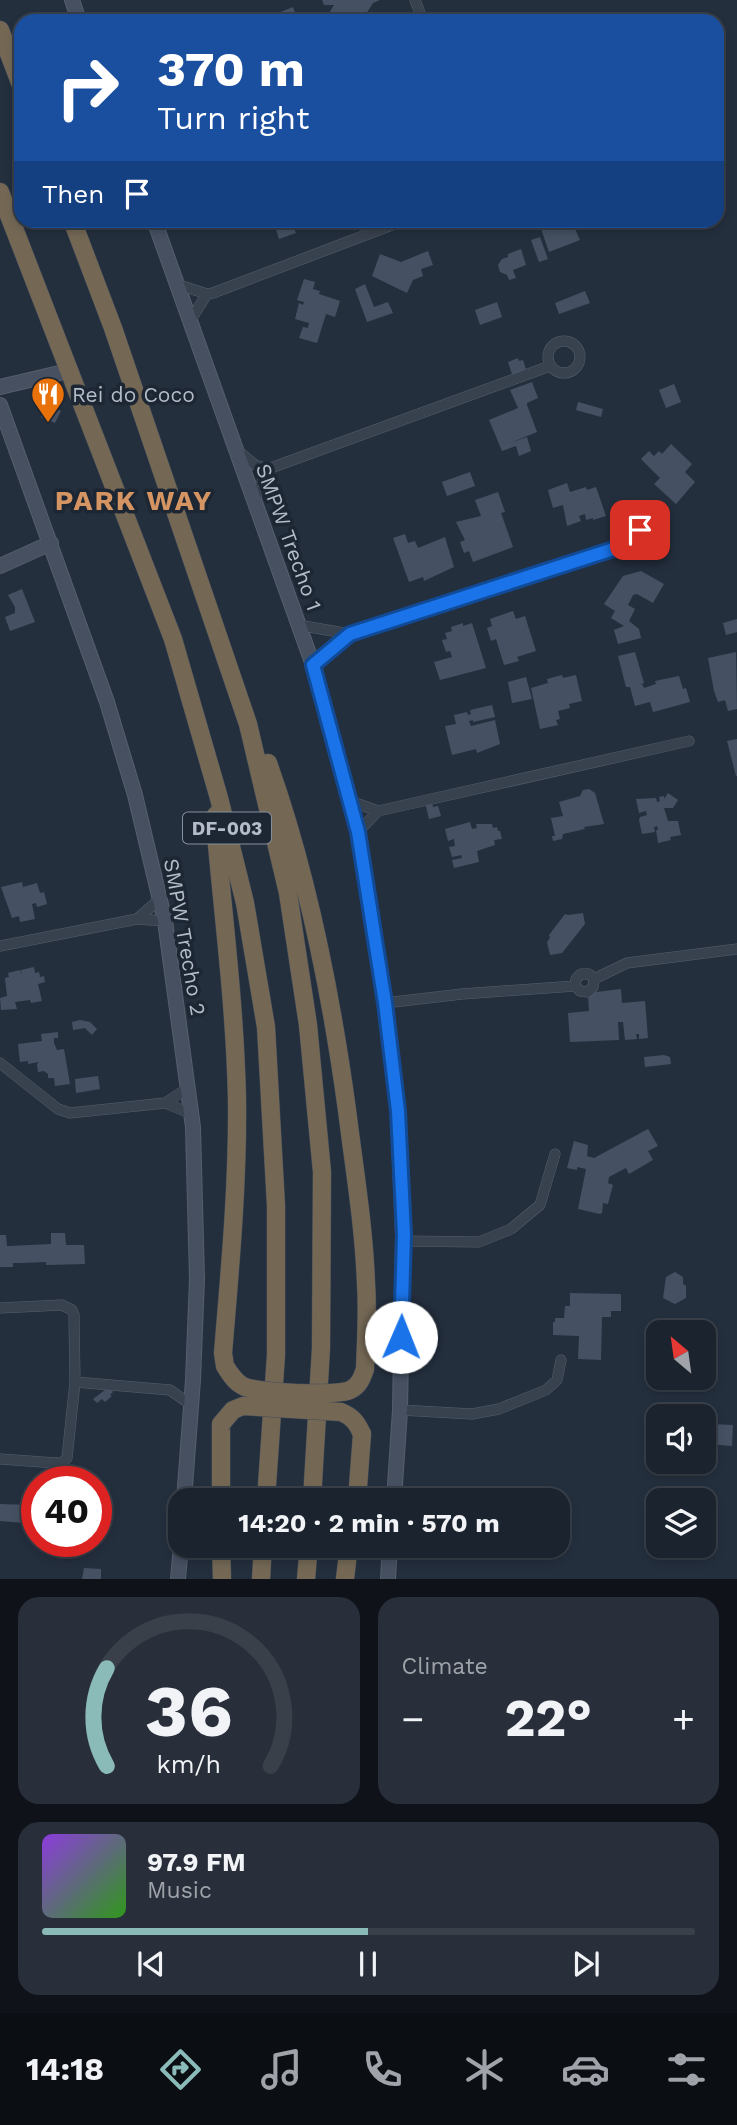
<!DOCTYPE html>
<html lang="en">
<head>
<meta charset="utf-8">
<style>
  body { margin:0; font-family:"Work Sans",sans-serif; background:#282f3a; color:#f1f3f6; height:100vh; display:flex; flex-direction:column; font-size:26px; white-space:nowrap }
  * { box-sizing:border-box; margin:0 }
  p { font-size:23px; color:#a0a4aa }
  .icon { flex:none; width:38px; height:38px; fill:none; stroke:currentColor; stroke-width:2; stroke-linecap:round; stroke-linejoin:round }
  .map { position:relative; height:1579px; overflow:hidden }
  .drawer { display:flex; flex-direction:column; gap:18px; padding:18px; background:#0f1319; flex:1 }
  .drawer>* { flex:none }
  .hud { position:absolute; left:14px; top:14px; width:710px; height:214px; border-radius:21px; box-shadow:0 4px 10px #0003,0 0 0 2px #39404a; background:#1a4fa0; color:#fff; overflow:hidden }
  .needle { width:46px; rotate:331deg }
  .buttons { position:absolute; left:646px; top:1320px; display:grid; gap:14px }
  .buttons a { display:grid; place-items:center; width:70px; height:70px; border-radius:14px; background:#1b232e; box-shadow:0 4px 10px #0003,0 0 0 2px #39404a; font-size:35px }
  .speed { position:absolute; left:21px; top:1466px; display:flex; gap:14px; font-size:35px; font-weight:700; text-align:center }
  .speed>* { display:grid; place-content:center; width:91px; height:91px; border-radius:50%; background:#1b232e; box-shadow:0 4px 10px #0003,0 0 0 2px #39404a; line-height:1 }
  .speed .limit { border:10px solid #d22; background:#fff; color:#111 }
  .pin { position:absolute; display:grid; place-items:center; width:60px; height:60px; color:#fff; margin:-30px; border-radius:14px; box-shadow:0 4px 10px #0006 }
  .me { position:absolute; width:77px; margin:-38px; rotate:1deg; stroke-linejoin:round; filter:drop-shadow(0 0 5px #0008) }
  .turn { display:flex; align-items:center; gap:24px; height:147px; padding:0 28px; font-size:32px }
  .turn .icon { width:91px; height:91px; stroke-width:2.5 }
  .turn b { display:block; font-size:49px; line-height:60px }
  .then { display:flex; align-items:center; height:66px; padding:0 28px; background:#0003; gap:14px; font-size:26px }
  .big { font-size:52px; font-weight:700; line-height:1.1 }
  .drawer .card { flex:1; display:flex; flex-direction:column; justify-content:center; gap:10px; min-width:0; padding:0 24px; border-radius:21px; background:#282f3a }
  .drawer .dial { align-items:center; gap:0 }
  .dial svg { height:182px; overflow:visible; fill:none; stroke:#39404a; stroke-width:7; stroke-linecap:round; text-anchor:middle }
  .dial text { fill:#f1f3f6; stroke:none }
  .song { display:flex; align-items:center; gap:21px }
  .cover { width:84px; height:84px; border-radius:10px; background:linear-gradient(135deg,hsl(270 70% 55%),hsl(110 70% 35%)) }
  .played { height:7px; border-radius:4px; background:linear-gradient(90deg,#8bbbb9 50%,#39404a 50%) }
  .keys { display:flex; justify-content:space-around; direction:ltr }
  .heat { display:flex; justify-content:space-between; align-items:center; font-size:38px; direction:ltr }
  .drawer .tiles { flex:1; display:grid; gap:18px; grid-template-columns:1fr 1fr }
  .card:last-child { grid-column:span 2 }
  .trip { position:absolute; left:168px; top:1488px; width:402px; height:70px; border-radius:21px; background:#1b232e; box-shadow:0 4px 10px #0003,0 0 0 2px #39404a; font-weight:700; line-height:70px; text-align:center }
  .dock { display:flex; height:112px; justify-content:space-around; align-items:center; background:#0b0e12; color:#a0a4aa }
  .dock .icon { width:49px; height:49px }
  .dock .on { color:#8bbbb9 }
  .dock b { font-size:32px; color:#f1f3f6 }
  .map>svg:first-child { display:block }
  .building { fill:#455162 }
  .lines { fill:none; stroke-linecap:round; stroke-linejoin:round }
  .street-casing { stroke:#565f6c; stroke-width:11 }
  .secondary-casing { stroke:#565f6c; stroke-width:16 }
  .highway-casing { stroke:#434c59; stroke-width:19 }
  .street { stroke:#38414e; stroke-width:10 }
  .secondary { stroke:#465061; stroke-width:14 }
  .highway { stroke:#746855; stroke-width:18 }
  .highway-bridge-casing { stroke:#434c59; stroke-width:19; stroke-linecap:butt }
  .highway-bridge { stroke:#746855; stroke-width:18 }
  .route-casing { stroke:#114b97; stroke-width:18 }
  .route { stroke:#1a73e8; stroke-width:12 }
  .labels { text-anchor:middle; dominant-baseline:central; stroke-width:7; stroke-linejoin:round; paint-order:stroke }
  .shield { fill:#1d2633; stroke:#878f9c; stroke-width:2 }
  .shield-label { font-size:19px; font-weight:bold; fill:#b4bcc9 }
  .poi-label { font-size:21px; fill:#b4bcc9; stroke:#1d2633; text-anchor:start }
  .street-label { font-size:21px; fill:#b4bcc9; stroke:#1d2633 }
  .district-label { font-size:28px; font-weight:bold; letter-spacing:2px; fill:#d59563; stroke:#1d2633 }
</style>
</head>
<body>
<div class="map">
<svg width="737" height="1579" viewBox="0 0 737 1579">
  <rect width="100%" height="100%" fill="#242f3e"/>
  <!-- building -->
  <path class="building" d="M322 0H380L373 3 366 14 363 13 360 17 356 15 352 21H342L329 13 334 5H324Z
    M293 7 296 15 286 19 287 21H275L273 15Z
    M273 220H291L296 233 279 239Z
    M538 220H571L580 240 549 252Z
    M540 237 548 259 539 262 531 240Z
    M521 249 526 265 513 270 516 278 509 280 507 275 500 272 498 265 502 259 508 257V254Z
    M428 251 433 265 421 269 423 276 413 280 407 293 372 276 380 254 401 262Z
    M304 279 315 282 313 289 320 291 319 294 340 301 335 317 326 314 317 343 299 338 303 327 308 328 309 323 295 319 299 303 303 305 304 302 297 300Z
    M365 284 374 307 388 302 393 313 367 322 355 289Z
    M585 291 590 303 559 314 555 303Z
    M497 302 502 317 480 325 475 310Z
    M518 358 519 361 523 360 526 369 523 370 524 373 513 377 508 362Z
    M532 382 538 398 527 403V405L537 432 510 443 527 437 531 451 519 456 516 446 502 451 489 420 518 408 510 390Z
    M674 384 681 402 666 408 659 390Z
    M578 402 603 409 601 417 576 410Z
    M46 404 61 411 55 423 41 417Z
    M671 444 692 464 685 472 695 482 676 504 654 484 660 478 641 459 649 451 654 456 659 451 662 454Z
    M470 472 475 486 447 496 442 482Z
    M567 483 570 492 586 487 587 490 596 487 606 516 593 520V518L586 520 585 514 579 516 581 521 567 526 563 505 553 508 548 490Z
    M498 492 505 512 501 513 513 547 473 562 469 551 464 553 460 542 465 540 456 522 481 516 475 500Z
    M405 534 408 543 415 541 418 548 445 537 454 567 424 581 423 577 409 582 393 538Z
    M641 571 664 584 653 603 637 594 633 595 628 605 635 609 629 621 639 629 641 638 618 644 614 630 624 626 611 618 615 611 604 604 623 576Z
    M22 589 35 622 10 631 5 617 15 613V607L8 595Z
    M513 611 516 619 525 616 536 651 517 657 519 661 504 665 496 639 491 641 487 628 492 626 490 619Z
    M737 619V632L726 635 723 623Z
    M463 623V626L472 623 486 668 440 680 434 662 452 657 450 651 446 652 442 640 447 639 445 633 452 631 451 627Z
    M635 652 644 683 634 687 642 684 644 688 656 684 655 681 679 676 683 689 686 688 690 702 653 712 650 702 635 706 630 687H626L618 656Z
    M736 652 737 709 728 711 725 700 718 702 714 691 708 658Z
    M562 675 563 678 576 675 582 701 569 704 570 708 558 711 560 719 556 720 558 725 540 729 531 688 548 683 547 679Z
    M526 677 532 699 512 703 508 682Z
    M492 705 495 717 473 722V720L469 721 471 726 495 720 500 744 477 753 476 749 452 755 445 726 456 724 454 715 467 712 468 715 471 714 470 710Z
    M737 739V776H736L727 741Z
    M589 789 595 793 604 824 584 827 585 829 563 834 562 839 553 841 552 836H555L551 818 563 816 559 802 580 796 583 790Z
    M668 793 678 800 673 808H664L668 821H678L681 835 670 837 671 840 658 843 656 830H658L657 826 654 827 655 832 642 834 639 820 640 817 647 815 646 811 639 813 636 799 656 798 657 802 660 801 659 797 664 796V799Z
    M431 796 433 807 438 806 441 816 429 819 424 798Z
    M470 822 472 829 477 828 476 824H492L493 828 497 827 498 831H500L502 839 494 840 495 845 477 851 479 862 454 868 452 860 462 858 461 855 452 857 449 847 455 846 454 839 448 841 445 829Z
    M22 882 23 887 37 883 40 893 44 892 47 904 37 907 36 903 32 904 35 919 20 922 19 916 12 918 1 887Z
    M583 913 585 924 562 953 550 955 547 942 550 938 549 935 565 914 568 915Z
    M34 967 35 973 39 972 40 977 44 976 45 982 38 984 42 1001 31 1003 30 1000 15 1002 17 1009 1 1010 0 998 7 996 5 978 9 977 8 973 20 970 22 975 21 970Z
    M621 989 622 1003 645 1001 648 1038 639 1039V1034H636L637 1039 625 1040 623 1022H618L619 1040 570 1042 568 1013 589 1011 588 993Z
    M80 1020 90 1022 97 1029 92 1035 85 1028 73 1030 72 1022Z
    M58 1032V1038H54V1043L57 1050 64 1049 70 1084 55 1086 54 1078H48V1074L44 1071 38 1072 37 1064 39 1062 28 1064V1061L20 1062 18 1044 42 1041 41 1034Z
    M664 1055 670 1057 671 1064 645 1067 644 1057Z
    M98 1076 100 1089 76 1093 75 1079Z
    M648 1129 658 1146 648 1151 653 1160 629 1174 626 1168 609 1177 608 1183 613 1185 608 1204 603 1203 602 1213 600 1214 578 1209 586 1169 577 1167V1170L567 1168 574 1141 588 1145 587 1156 594 1158Z
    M51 1233H65L66 1245H84L85 1264 46 1265V1262L22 1263H13V1267H0V1235H6L7 1246H10L51 1244Z
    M675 1272 683 1277V1284L686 1286V1298L675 1304 663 1298 666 1277Z
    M570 1293 621 1294V1311H611V1317H602L601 1360 578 1359 579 1336 553 1335V1322H555V1318H564L565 1306H570Z
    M109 1387 113 1392 110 1395 112 1396 105 1402 102 1399 97 1403 93 1399Z
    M711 1424 733 1425 732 1446 709 1444Z
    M32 1502H37V1524L0 1521V1504L32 1505Z
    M84 1568 101 1569V1579H82Z"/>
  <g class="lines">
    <!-- street casing -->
    <g class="street-casing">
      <path id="street" d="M415 0 423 21
        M223 18 224 21
        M176 284 207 294 213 293 405 220
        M190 321 207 294
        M548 357a16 16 0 1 1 32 0a16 16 0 1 1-32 0Z
        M238 451 255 465 268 469 550 366
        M254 500 268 469
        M632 540a9 9 0 1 1 18 0a9 9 0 1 1-18 0Z
        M298 625 350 634
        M313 665 350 634 632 543
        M350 801 378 811 689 741
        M358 832 378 811
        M137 919 160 899
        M0 946 137 919 165 921
        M594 979 589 974H581L576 979 575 986 580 991 588 992 593 987 594 979 627 963 737 949
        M385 1003 462 994 575 986
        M0 1063 58 1109 70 1113 165 1103 188 1088
        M165 1103 192 1114
        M403 1241 479 1242 511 1229 540 1205 555 1154
        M0 1308 62 1305 72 1310 74 1315 75 1382 67 1458 64 1461 56 1463 0 1459
        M75 1382 170 1390 191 1405
        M400 1410 472 1414 499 1409 546 1390 557 1380 561 1360"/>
    </g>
    <!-- secondary casing -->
    <g class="secondary-casing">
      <path id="secondary" d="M72 0 79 21
        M154 220 313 665 358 832 385 1003 398 1111 403 1235 400 1410 394 1500
        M0 387 68 371
        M0 405 107 702 135 795 165 921 193 1127 197 1279 193 1380 184 1500
        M0 566 51 543
        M178 1579 181 1545
        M388 1579 390 1545"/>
    </g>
    <!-- highway casing -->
    <g class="highway-casing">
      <path id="highway" d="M0 30 21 85
        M0 192 173 639 219 798 245 903 266 1027 276 1206V1355L266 1500
        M72 220 113 328 248 724 288 893 308 1025 322 1172 321 1348 312 1500
        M268 763C308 875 331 993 347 1110 354 1167 364 1226 366 1284 368 1312 366 1341 365 1369
        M216 815 215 823C223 915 235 1006 237 1099 238 1184 230 1269 223 1353L225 1366
        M221 1500V1424
        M357 1500 362 1434
        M221 1545 222 1579
        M261 1579 263 1545
        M306 1579 309 1545
        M345 1579 349 1545"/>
    </g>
    <!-- street -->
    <use href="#street" class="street"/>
    <!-- secondary -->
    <use href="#secondary" class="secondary"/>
    <!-- highway -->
    <use href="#highway" class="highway"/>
    <!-- highway-bridge casing -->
    <g class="highway-bridge-casing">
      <path id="highway-bridge" d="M225 1366C230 1374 235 1382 243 1386 255 1393 339 1396 350 1390 359 1386 362 1378 365 1369
        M221 1424 233 1410 243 1406 341 1412C353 1417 357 1423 362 1434"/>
    </g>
    <!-- highway-bridge -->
    <use href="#highway-bridge" class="highway-bridge"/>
  </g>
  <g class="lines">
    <!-- route casing -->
    <g class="route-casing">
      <path id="route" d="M401 1337 404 1235 398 1111 385 1003 358 832 313 665 350 634 632 543 633 535 640 530"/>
    </g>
    <!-- route -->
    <use href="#route" class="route"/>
  </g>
  <!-- icons -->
  <defs>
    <g id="restaurant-pin" transform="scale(1.75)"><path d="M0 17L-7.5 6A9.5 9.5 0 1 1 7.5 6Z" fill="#e8710a" stroke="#1d2633"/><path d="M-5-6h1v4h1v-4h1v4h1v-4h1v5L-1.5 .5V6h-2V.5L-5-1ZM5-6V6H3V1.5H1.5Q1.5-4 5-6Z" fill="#fff"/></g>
  </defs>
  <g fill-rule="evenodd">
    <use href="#restaurant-pin" x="48" y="394"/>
  </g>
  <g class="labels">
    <!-- shield labels -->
    <rect class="shield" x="183" y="812.5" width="88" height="31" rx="5"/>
    <g class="shield-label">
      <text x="227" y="828">DF-003</text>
    </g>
    <!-- poi labels -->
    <g class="poi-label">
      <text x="72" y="394">Rei do Coco</text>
    </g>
    <!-- street labels -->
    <g class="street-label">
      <text transform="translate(289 537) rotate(70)">SMPW Trecho 1</text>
      <text transform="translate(185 937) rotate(80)">SMPW Trecho 2</text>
    </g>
    <!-- district labels -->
    <g class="district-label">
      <text x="134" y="500">PARK WAY</text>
    </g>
  </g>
</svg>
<div class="buttons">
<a><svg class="needle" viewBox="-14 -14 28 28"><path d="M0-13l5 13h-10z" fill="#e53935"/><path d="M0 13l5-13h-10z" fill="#a0a4aa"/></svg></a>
<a><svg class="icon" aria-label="sound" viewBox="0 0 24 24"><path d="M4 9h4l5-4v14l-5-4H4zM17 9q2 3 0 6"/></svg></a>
<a><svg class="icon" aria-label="layers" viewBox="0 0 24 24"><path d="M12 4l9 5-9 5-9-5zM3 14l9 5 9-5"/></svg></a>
</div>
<div class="speed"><div class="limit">40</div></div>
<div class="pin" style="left:640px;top:530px;background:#d93025"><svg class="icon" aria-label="arrive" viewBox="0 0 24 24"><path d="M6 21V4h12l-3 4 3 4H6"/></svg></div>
<svg class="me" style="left:401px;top:1337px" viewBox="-20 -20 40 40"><circle r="19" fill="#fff"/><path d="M0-13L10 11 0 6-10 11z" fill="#1a73e8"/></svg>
<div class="trip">14:20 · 2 min · 570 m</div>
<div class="hud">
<div class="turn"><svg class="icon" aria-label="right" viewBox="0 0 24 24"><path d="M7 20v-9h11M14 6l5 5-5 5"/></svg><div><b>370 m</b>Turn right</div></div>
<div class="then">Then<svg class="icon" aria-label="arrive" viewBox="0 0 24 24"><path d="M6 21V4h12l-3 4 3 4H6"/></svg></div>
</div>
</div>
<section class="drawer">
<div class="tiles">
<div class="card dial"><svg viewBox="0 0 100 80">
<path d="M14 69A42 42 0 1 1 86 69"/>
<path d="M14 69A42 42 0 0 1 14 26" stroke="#8bbbb9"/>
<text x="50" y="56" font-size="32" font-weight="700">36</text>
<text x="50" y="72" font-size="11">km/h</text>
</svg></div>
<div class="card"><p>Climate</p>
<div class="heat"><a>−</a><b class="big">22°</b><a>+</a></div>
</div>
<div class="card">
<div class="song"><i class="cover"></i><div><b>97.9 FM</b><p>Music</p></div></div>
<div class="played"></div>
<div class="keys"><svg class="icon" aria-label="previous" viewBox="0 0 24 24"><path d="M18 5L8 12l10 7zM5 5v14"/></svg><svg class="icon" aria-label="pause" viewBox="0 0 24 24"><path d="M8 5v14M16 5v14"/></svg><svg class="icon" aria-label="next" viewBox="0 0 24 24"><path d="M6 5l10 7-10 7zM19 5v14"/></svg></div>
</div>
</div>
</section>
<nav class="dock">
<b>14:18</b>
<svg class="icon on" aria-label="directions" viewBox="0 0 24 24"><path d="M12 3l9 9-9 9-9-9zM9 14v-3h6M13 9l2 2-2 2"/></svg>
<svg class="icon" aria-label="music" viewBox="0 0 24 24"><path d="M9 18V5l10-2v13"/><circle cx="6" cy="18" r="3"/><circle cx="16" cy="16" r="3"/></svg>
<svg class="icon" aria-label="phone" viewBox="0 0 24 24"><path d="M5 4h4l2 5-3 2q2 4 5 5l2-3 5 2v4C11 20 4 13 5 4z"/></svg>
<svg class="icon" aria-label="climate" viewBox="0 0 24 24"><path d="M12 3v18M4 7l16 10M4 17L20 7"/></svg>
<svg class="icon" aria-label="car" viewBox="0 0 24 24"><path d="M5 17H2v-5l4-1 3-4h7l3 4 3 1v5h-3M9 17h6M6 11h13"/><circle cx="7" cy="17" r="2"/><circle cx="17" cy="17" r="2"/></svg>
<svg class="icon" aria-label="filters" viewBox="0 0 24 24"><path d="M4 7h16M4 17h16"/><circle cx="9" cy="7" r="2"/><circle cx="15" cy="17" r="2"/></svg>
</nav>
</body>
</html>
